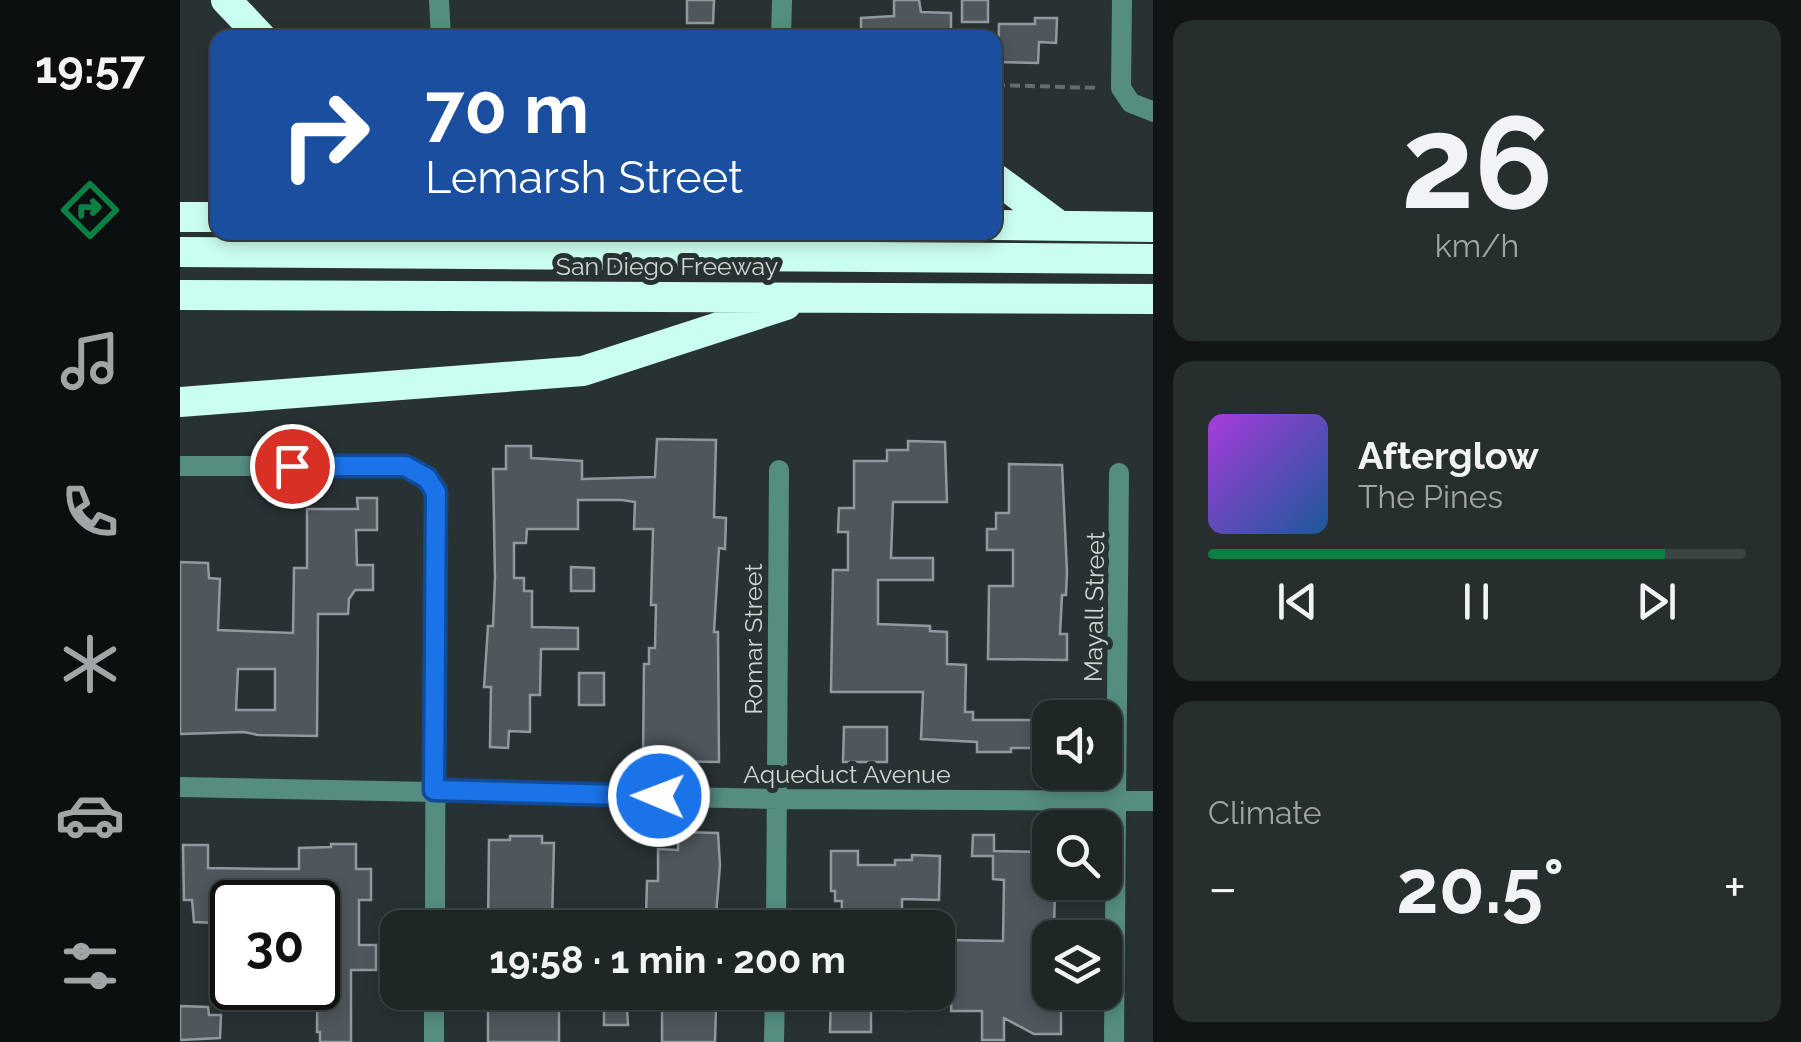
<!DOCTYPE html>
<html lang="en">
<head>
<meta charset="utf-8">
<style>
  body { margin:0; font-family:Raleway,sans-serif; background:#272e2e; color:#f1f3f6; height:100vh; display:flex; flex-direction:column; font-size:38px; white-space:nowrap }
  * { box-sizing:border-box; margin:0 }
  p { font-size:32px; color:#a1a5a7 }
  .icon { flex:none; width:55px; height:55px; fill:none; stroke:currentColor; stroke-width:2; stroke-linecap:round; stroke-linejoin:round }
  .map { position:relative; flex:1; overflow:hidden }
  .details { display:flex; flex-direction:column; gap:20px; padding:20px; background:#111515; width:648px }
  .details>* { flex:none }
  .banner { position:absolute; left:30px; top:30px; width:792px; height:210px; border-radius:20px; box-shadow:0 5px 15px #0003,0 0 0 2px #3c4343; background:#1a4fa0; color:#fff; overflow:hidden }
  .buttons { position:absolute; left:852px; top:700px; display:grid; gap:20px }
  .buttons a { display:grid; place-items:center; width:90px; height:90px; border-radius:20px; background:#1f2626; box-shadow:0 5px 15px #0003,0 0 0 2px #3c4343; font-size:50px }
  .speed { position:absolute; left:30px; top:880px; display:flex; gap:20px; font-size:50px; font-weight:700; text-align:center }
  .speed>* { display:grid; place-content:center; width:130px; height:130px; border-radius:50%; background:#1f2626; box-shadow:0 5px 15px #0003,0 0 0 2px #3c4343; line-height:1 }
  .speed .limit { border:5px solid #111; border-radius:15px; background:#fff; color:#111 }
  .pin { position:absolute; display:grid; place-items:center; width:85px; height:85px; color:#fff; margin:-42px; border:5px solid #fff; border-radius:50%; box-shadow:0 2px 10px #0007 }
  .me { position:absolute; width:110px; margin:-55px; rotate:271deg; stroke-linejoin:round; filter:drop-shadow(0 0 8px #0008) }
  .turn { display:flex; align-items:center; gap:35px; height:210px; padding:0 50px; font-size:45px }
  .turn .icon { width:130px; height:130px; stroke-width:2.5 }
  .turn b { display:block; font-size:70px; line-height:85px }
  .big { font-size:75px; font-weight:700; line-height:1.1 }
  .details .widget { flex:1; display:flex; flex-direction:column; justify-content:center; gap:15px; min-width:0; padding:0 35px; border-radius:20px; background:#272e2e }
  .details .dial { align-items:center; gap:0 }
  .dial b { font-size:130px; line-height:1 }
  .song { display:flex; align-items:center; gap:30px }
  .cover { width:120px; height:120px; border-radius:15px; background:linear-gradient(135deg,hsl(280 70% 55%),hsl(210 70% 35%)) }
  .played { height:10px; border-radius:5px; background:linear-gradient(90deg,#0b8043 85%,#3c4343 85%) }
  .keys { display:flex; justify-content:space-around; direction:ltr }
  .heat { display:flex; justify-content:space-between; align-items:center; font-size:55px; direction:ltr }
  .trip { position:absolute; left:200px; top:910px; width:575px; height:100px; border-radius:20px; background:#1f2626; box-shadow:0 5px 15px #0003,0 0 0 2px #3c4343; font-weight:700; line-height:100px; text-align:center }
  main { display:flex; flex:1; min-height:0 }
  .dock { display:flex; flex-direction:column; width:180px; justify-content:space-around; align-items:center; background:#0c0f0f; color:#a1a5a7 }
  .dock .icon { width:70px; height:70px }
  .dock .on { color:#0b8043 }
  .dock b { font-size:45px; color:#f1f3f6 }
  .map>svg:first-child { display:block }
  .building { fill:#4f575c; stroke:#90999f; stroke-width:2.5; fill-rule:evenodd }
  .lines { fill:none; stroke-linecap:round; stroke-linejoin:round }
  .path { stroke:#646c6d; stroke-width:4; stroke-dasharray:10 5; stroke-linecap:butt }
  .minor { stroke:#558d80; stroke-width:20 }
  .motorway { stroke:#cafef0; stroke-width:30 }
  .route-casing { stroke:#114b97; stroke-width:25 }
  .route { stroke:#1a73e8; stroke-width:18 }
  .labels { text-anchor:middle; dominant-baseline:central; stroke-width:10; stroke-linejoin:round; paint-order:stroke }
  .street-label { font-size:25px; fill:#ced5d5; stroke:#293233 }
</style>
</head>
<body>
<main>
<nav class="dock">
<b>19:57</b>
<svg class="icon on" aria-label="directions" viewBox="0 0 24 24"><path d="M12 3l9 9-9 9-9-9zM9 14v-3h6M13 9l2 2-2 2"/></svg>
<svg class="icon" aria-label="music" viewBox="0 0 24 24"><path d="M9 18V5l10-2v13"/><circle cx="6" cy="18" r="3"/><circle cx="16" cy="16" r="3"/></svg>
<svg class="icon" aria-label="phone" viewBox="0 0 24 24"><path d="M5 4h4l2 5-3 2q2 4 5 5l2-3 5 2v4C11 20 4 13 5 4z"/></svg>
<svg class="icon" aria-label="climate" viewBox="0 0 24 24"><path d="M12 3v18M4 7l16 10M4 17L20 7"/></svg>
<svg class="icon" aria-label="car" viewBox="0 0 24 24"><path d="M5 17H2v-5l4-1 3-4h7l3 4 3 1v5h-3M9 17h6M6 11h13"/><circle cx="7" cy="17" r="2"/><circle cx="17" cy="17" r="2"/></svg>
<svg class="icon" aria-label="filters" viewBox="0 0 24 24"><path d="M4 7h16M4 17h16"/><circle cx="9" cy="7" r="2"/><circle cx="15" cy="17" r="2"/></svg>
</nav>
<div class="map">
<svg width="974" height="1042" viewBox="0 0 974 1042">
  <rect width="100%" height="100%" fill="#293233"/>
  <!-- building -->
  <path class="building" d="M507 0H534L533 23H507Z
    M714 0H739L741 12 771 13V38H681V18L714 16Z
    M782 0H808V22H782Z
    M855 18H877L876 43 859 42 858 63 818 62 819 24H855Z
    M477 439 536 440 534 517 546 518 545 549 539 548 534 632H538L539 762 463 761 464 664H469V648H475L476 605H471L473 529H454L455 502 442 500H398V529H347L346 543H334V578H344V591H352V627L398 628V649H361L360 695H350V732L329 731 328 748 310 747 311 687H304L308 626H313L315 578 313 469H326V446H351V458L402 461V479L475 477Z
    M728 441 765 442 767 502H713L711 558H753V580H698V624L750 626V631L767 632V664L786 665 785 712H793V720H870V748H831V752H797V742L741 739 743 692H651L653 570H668V532H658L659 508H674V461H707V450H728Z
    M829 464 882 465 887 572 886 595H882L880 634H887V660L808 659 809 586H833V550H807V529H816V513H829Z
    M177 498H197V530H176L177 565H193V590H175L169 599 168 614H138L137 736 78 735 64 732 0 734V562L28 563 29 578 40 579 38 630 113 633 114 568H127V509H178ZM58 669H95V710H56Z
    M391 567 414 568V591H391Z
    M399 673H424V705H399Z
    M664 727H707V762H663Z
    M498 832 538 833 540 865 535 928H478L466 918 467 881H478V849L498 850Z
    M793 835H814V851L870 852V888H875L874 928H870V993H881V1034H854L824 1018V1040H802V1011H771L772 983H767L769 940 823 941 824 880 813 879V856H792Z
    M330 836H362V843H374L372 922 329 921V928H308L309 840H330Z
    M151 844H176V869H191V900H179V945H196V970H171V1042H140V1032H137L138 902 52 898V917H38L37 923 14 922 12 900H4L3 845H28V868L97 869H119V848L151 847Z
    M651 851H678V865H715V860H732V855L760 856 759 900 722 899V928L661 925 662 901H655V891H651Z
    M308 992 379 997V1042H308Z
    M424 992H446L448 1025H424Z
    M703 992H727L726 1011 702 1010Z
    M504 995H530V1008H536L535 1042H482V1009L504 1010Z
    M651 995 691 996V1032H650Z
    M0 1006 28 1007 29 1015H41L40 1038 0 1040Z"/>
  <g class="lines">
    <!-- path -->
    <path class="path" d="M815 85 920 88"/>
    <!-- minor -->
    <path class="minor" d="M259 0 261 38
      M942 0 941 88 951 103 974 112
      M601 38 602 0
      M0 466H225L247 478 256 492 255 928
      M0 787 599 799 974 801
      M596 928 599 470
      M254 1042V992
      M594 1042 595 992
      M934 1042 939 473"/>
    <!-- motorway -->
    <path class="motorway" d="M46 0 82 38
      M815 178 880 226
      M0 217H38
      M815 225 974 227
      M0 252 974 259
      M0 295 974 299
      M0 402 403 371 606 305"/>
  </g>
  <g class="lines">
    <!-- route casing -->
    <g class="route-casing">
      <path id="route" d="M112 466H225L247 478 256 492 254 790 479 796"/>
    </g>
    <!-- route -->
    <use href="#route" class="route"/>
  </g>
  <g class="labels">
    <!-- street labels -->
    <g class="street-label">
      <text x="487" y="266">San Diego Freeway</text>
      <text transform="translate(914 607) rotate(-89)">Mayall Street</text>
      <text transform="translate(573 639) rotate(-90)">Romar Street</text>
      <text x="667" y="774">Aqueduct Avenue</text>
    </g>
  </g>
</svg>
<div class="buttons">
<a><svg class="icon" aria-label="sound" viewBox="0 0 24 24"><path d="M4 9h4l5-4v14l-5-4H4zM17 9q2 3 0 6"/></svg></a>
<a><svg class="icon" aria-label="search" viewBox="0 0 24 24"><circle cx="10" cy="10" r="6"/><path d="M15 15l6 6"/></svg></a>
<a><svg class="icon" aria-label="layers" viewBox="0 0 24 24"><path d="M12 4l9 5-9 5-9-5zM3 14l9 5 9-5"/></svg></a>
</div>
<div class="speed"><div class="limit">30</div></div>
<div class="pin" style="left:112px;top:466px;background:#d93025"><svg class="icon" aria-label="arrive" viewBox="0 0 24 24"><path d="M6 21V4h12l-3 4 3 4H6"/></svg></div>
<svg class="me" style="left:479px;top:796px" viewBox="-20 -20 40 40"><circle r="17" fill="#1a73e8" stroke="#fff" stroke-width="3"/><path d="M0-11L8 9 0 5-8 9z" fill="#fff"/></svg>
<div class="trip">19:58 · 1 min · 200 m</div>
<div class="banner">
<div class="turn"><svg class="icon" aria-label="right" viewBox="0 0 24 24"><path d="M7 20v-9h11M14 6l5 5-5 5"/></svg><div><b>70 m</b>Lemarsh Street</div></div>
</div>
</div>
<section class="details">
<div class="widget dial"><b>26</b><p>km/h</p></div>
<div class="widget">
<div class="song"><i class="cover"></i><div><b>Afterglow</b><p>The Pines</p></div></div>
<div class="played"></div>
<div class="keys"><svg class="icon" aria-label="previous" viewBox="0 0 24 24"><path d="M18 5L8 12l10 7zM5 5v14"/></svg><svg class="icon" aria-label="pause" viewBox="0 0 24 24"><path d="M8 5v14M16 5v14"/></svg><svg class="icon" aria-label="next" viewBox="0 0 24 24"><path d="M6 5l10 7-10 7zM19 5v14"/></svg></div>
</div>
<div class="widget"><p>Climate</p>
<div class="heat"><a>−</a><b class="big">20.5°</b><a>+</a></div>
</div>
</section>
</main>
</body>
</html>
